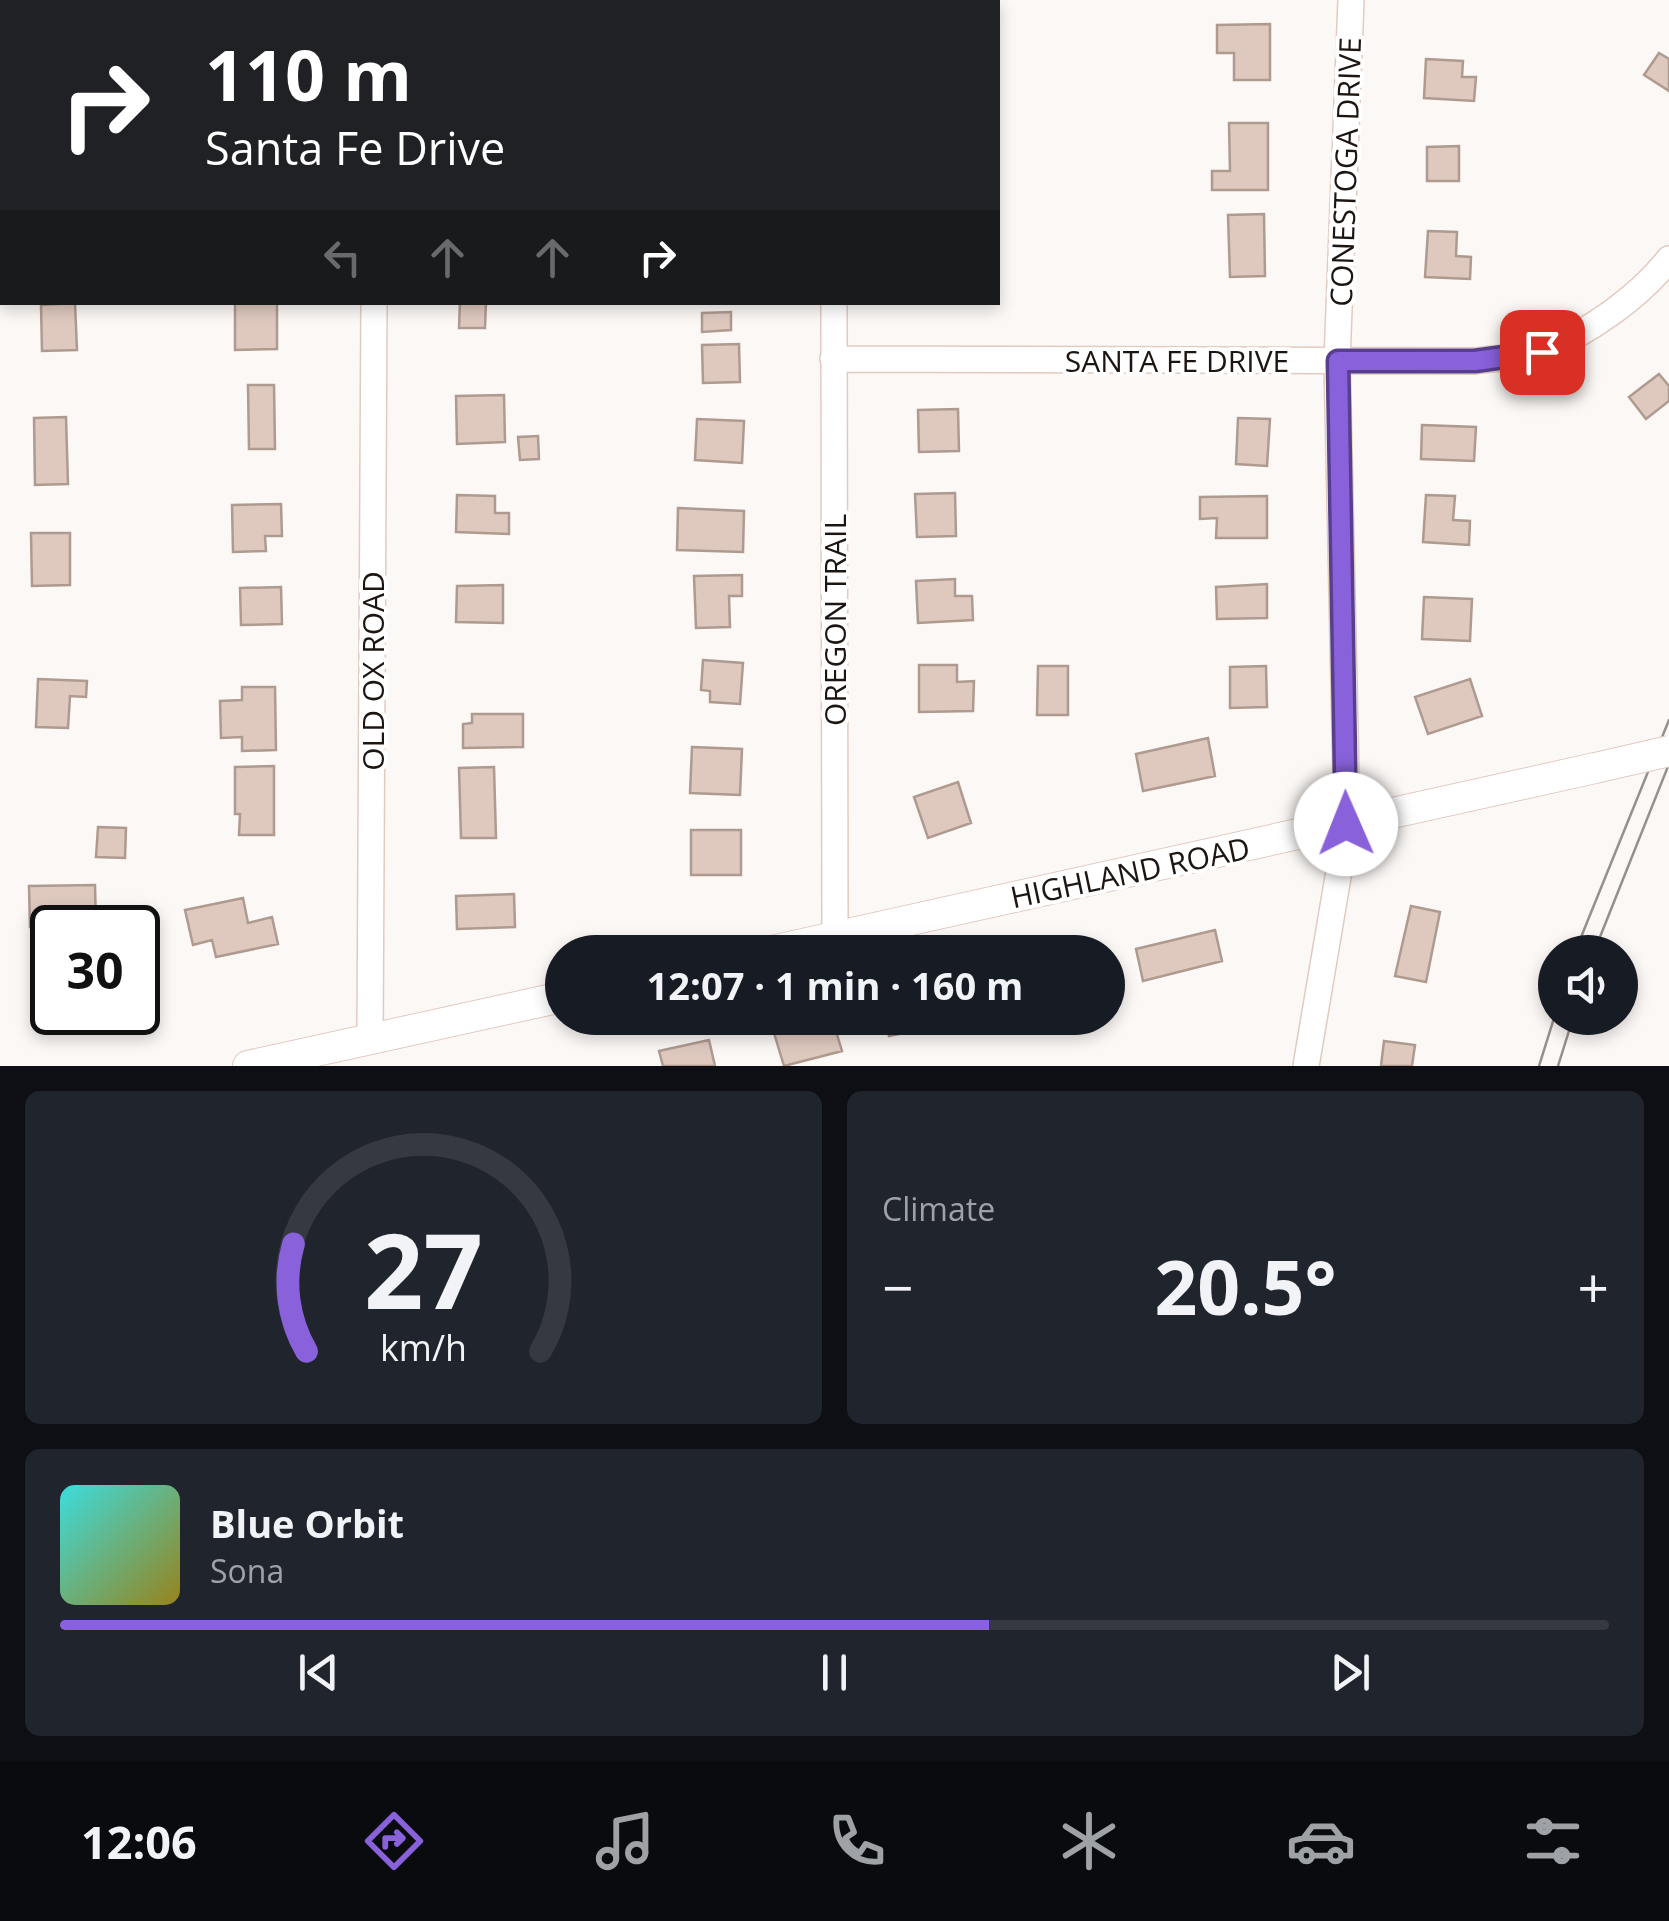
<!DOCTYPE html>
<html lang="en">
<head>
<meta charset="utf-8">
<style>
  body { margin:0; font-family:"Open Sans",sans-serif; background:#20242c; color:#f1f3f6; height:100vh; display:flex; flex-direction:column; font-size:38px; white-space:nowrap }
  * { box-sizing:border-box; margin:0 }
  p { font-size:32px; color:#9ea1a6 }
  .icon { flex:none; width:55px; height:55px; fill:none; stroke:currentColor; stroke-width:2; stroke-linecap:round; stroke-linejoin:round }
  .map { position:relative; height:1066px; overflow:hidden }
  .details { display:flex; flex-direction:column; gap:25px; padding:25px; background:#0d0f14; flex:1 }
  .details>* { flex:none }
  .banner { position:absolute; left:0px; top:0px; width:1000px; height:305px; box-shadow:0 5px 15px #0003; background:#202124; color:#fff; overflow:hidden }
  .fabs { position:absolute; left:1538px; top:935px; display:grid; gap:20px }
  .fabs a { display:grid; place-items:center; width:100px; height:100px; border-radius:50%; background:#171b24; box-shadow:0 5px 15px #0003; font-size:50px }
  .speed { position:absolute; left:30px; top:905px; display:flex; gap:20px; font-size:50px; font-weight:700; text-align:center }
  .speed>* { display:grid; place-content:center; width:130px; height:130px; border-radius:50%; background:#171b24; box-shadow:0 5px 15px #0003; line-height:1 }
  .speed .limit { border:5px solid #111; border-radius:15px; background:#fff; color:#111 }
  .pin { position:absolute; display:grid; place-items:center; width:85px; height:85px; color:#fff; margin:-42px; border-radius:20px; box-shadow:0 5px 15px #0006 }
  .me { position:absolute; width:110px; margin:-55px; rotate:359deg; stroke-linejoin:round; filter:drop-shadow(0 0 8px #0008) }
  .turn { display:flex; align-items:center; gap:35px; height:210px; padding:0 40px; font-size:45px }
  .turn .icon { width:130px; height:130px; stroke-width:2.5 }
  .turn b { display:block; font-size:70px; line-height:85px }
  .lanes { display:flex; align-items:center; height:95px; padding:0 40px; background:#0003; justify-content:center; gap:50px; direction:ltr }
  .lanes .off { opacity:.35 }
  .big { font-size:75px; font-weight:700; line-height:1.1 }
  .details .card { flex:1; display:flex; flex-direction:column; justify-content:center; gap:15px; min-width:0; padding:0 35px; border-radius:15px; background:#20242c }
  .details .dial { align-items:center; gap:0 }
  .dial svg { height:260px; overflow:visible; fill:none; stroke:#363941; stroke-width:7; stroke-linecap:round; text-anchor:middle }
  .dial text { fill:#f1f3f6; stroke:none }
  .song { display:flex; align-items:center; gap:30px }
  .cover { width:120px; height:120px; border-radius:15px; background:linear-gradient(135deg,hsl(180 70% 55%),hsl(50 70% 35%)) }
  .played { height:10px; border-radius:5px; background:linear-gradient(90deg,#8861db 60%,#363941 60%) }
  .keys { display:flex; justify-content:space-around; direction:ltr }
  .heat { display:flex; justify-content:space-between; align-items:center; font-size:55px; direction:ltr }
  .details .tiles { flex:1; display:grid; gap:25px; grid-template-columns:1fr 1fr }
  .card:last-child { grid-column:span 2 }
  .trip { position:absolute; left:545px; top:935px; width:580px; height:100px; border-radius:50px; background:#171b24; box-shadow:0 5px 15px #0003; font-weight:700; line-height:100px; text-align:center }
  .tab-bar { display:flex; height:160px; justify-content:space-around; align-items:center; background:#090b0e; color:#9ea1a6 }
  .tab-bar .icon { width:70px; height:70px }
  .tab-bar .active { color:#8861db }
  .tab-bar b { font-size:45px; color:#f1f3f6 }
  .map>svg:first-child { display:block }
  .building { fill:#dfc9bf; stroke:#af9a90; stroke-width:2.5 }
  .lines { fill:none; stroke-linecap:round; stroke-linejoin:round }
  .minor-casing { stroke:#e1cbc1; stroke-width:28 }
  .tertiary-casing { stroke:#e1cbc1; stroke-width:32 }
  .minor { stroke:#fff; stroke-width:25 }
  .tertiary { stroke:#fff; stroke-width:30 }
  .tram { stroke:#95908d; stroke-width:2.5 }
  .tertiary-bridge-casing { stroke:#e1cbc1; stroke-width:32; stroke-linecap:butt }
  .tertiary-bridge { stroke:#fff; stroke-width:30 }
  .route-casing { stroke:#583f8e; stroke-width:25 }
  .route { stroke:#8861db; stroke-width:18 }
  .labels { text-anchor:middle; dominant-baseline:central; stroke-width:8; stroke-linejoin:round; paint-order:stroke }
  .street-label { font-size:30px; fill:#1c1511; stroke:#fff }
</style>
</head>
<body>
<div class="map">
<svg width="1669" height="1066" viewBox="0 0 1669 1066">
  <rect width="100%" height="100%" fill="#fcf8f6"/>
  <!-- building -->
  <path class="building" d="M1270 24V80H1234V53H1217V25Z
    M1659 53 1669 59V91L1644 75Z
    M1426 59 1463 61 1462 77H1476L1474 101 1424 98Z
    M1229 123H1268V190H1212V171H1230Z
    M1459 146V181H1427V147Z
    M1264 214 1265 276 1230 277 1228 215Z
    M1428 231 1457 232 1456 256 1471 257 1470 279 1425 277Z
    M277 302V349L235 350V303Z
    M460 302H486L485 328H459Z
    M75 303 77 350 42 351 41 305Z
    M731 312V330L702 332V313Z
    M739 344 740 382 703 383 702 345Z
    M1659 374 1669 386V401L1646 419 1629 397Z
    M248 385H274L275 449H249Z
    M504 395 505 442 457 444 456 396Z
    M958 409 959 451 919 452 918 410Z
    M66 417 68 484 35 485 34 418Z
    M1238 418 1270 419 1267 466 1236 464Z
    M697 419 744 421 742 463 695 460Z
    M1422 425 1476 427 1474 461 1421 459Z
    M538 436 539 459 520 460 518 437Z
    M955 493 956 536 917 537 915 494Z
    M457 495 495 496V513H509V534L456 532Z
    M1426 495 1455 496 1453 520 1470 521 1469 545 1423 542Z
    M1267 496V538H1216L1217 518 1200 519V497Z
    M281 504 282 536H265L266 551 233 552 232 505Z
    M678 508 744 511 743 552 677 550Z
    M31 533H70V585L32 586Z
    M742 575V596H729L730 627 696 628 694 576Z
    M955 579V596H972L973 620 918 623 916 581Z
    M1267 584V618L1217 619 1216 587Z
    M503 585V623L456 622 457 586Z
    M281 587 282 624 241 625 240 588Z
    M1424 597 1472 599 1470 641 1422 639Z
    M703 660 743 663 740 704 710 702V691L701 690Z
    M919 665H957V682L974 681 973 711 919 712Z
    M1038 666H1068V715H1037Z
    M1266 666 1267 707 1230 708V667Z
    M38 679 87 681 86 697 70 696 68 728 36 727Z
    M1470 679 1482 716 1428 734 1415 697Z
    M242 687H275L276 750 242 751V737L221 738 220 701 242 700Z
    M472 714H523V747L463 748V724L472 723Z
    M1208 738 1215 776 1143 791 1136 754Z
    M692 747 742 749 740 795 690 793Z
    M274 766V835H239L240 814H235V767Z
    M494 767 496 838H461L459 768Z
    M958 782 971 823 928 838 914 797Z
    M98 827 126 828 125 858 96 857Z
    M691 830H741V875H691Z
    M95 885 96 925 30 927 29 886Z
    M514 894 515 927 457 929 456 896Z
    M243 898 248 923 272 917 278 944 216 957 212 940 193 945 185 910Z
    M1411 906 1440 912 1426 982 1395 976Z
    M1215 930 1222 961 1143 981 1136 949Z
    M832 1018 842 1051 784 1066 774 1033Z
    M885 1018H947L949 1024 889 1036Z
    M709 1040 715 1066H663L659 1051Z
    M1384 1041 1415 1045 1412 1066H1381Z"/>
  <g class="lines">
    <!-- minor casing -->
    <g class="minor-casing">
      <path id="minor" d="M376 2V0
        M839 2V0
        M834 302 835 938
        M833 359 1475 361C1497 358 1524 358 1544 350 1589 333 1640 296 1669 259
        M370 1039 374 302
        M1306 1066 1347 824 1337 361 1351 0"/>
    </g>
    <!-- tertiary casing -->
    <g class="tertiary-casing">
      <path id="tertiary" d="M767 952 1595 768
        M248 1066 562 997"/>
    </g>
    <!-- minor -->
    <use href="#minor" class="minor"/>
    <!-- tertiary -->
    <use href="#tertiary" class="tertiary"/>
    <!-- tram -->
    <path class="tram" d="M1575 952 1669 720
      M1594 952 1669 764
      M1539 1066 1555 1015
      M1558 1066 1573 1018"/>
    <!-- tertiary-bridge casing -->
    <g class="tertiary-bridge-casing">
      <path id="tertiary-bridge" d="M1595 768 1669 751"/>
    </g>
    <!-- tertiary-bridge -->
    <use href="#tertiary-bridge" class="tertiary-bridge"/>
  </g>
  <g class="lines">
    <!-- route casing -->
    <g class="route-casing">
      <path id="route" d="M1346 824 1338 361H1475L1542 352"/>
    </g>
    <!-- route -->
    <use href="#route" class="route"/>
  </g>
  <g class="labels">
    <!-- street labels -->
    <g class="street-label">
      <text transform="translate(1345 172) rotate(-88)">CONESTOGA DRIVE</text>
      <text x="1177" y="360">SANTA FE DRIVE</text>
      <text transform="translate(834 620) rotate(-90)">OREGON TRAIL</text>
      <text transform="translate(372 671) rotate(-90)">OLD OX ROAD</text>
      <text transform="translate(1130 872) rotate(-12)">HIGHLAND ROAD</text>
    </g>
  </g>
</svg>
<div class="fabs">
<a><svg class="icon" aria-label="sound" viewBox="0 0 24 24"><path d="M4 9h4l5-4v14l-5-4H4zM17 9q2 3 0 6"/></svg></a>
</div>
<div class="speed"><div class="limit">30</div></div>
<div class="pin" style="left:1542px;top:352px;background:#d93025"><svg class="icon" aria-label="arrive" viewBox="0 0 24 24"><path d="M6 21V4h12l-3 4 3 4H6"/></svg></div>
<svg class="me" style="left:1346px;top:824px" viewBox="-20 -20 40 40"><circle r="19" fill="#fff"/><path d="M0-13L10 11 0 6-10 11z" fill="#8861db"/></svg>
<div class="trip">12:07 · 1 min · 160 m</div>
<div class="banner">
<div class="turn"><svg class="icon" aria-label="right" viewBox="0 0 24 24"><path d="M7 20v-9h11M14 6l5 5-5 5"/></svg><div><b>110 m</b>Santa Fe Drive</div></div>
<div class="lanes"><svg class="icon off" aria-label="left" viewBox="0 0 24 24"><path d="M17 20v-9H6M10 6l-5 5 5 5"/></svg><svg class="icon off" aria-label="ahead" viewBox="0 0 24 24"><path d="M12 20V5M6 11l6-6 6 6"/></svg><svg class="icon off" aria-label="ahead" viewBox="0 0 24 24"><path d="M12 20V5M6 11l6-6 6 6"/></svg><svg class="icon" aria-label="right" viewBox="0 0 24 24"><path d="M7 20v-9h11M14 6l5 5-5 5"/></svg></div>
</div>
</div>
<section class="details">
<div class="tiles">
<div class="card dial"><svg viewBox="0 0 100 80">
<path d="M14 69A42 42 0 1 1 86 69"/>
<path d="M14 69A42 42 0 0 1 10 36" stroke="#8861db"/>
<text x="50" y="56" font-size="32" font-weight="700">27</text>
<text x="50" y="72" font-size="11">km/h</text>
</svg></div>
<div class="card"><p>Climate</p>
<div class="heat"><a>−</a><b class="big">20.5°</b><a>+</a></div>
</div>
<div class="card">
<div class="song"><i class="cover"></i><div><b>Blue Orbit</b><p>Sona</p></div></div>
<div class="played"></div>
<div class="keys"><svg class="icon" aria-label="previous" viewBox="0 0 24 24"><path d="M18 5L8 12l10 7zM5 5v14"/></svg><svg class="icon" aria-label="pause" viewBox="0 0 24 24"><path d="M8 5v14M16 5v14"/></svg><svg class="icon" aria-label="next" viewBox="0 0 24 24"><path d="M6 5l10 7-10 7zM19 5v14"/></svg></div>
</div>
</div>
</section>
<nav class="tab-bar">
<b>12:06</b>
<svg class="icon active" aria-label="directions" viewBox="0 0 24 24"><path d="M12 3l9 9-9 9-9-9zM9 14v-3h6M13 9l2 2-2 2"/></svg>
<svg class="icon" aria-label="music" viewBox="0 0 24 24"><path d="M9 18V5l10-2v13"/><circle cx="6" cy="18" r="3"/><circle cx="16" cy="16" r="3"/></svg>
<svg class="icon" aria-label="phone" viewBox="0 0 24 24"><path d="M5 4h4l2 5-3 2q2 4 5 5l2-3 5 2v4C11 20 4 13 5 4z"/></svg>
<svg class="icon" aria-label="climate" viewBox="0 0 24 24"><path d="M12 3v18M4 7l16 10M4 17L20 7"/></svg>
<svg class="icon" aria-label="car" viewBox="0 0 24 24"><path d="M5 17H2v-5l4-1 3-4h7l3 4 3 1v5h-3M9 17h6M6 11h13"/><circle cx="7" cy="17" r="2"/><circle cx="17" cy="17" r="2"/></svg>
<svg class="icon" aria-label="filters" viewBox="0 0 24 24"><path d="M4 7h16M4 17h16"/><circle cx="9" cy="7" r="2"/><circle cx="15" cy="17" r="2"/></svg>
</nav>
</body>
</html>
